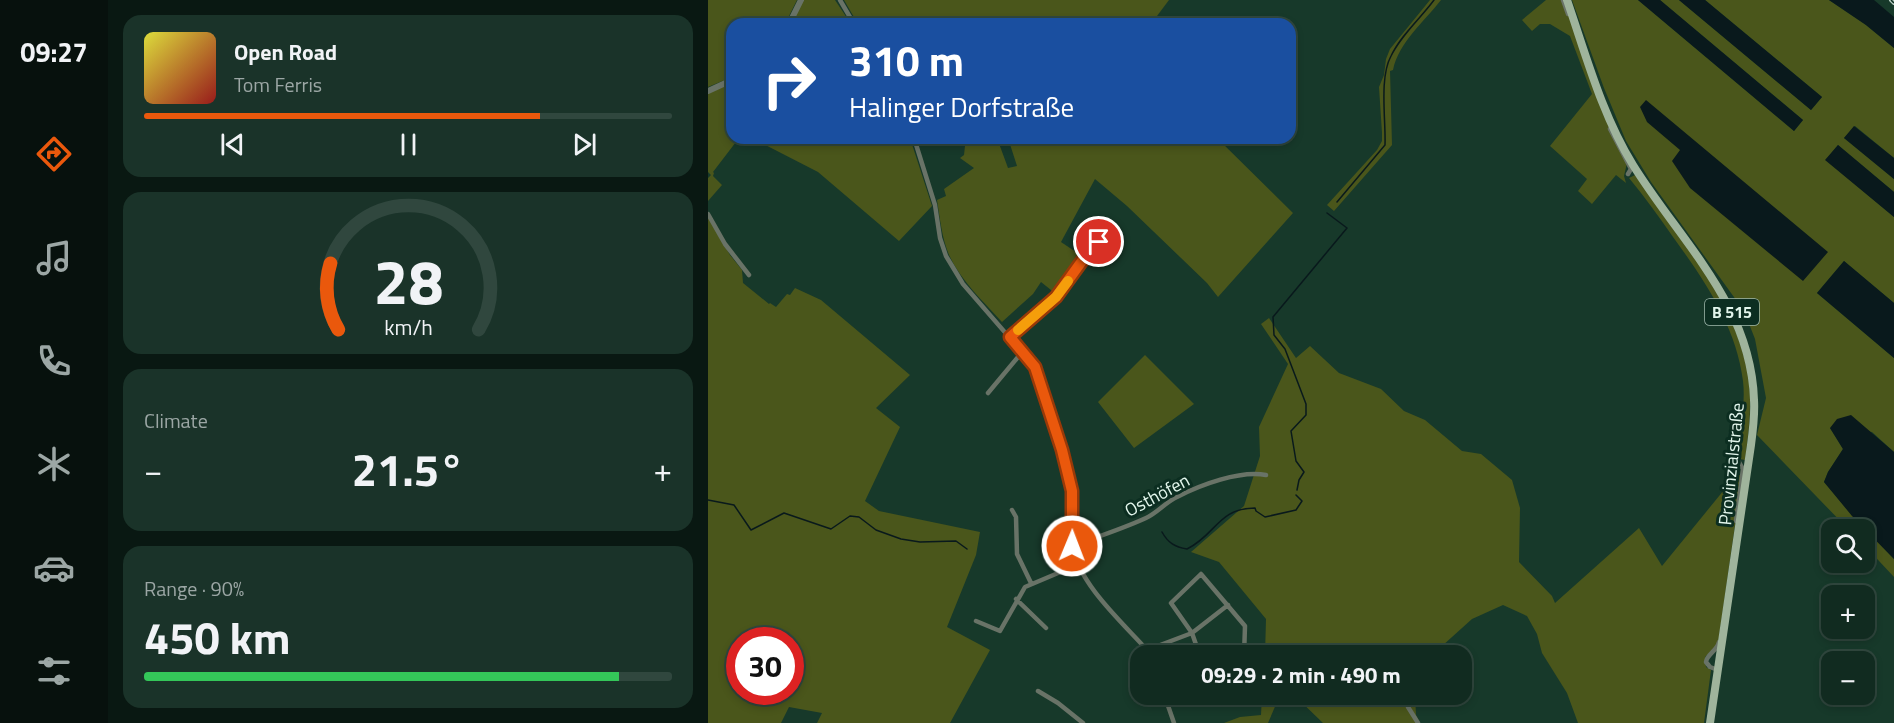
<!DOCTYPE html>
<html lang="en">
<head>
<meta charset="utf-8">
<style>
  body { margin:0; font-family:"Titillium Web",sans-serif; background:#1a3329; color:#f1f3f6; height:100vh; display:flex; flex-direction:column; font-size:22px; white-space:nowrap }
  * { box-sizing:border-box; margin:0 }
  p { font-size:20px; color:#9ca7a5 }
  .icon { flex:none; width:33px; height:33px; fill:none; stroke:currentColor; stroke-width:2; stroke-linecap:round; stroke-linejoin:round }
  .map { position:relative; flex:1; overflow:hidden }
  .drawer { display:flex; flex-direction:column; gap:15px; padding:15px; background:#091812; width:600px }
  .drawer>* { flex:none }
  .banner { position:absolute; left:18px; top:18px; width:570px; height:126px; border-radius:18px; box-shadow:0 3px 9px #0003,0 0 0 2px #30473e; background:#1a4fa0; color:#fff; overflow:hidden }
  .buttons { position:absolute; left:1113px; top:519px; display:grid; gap:12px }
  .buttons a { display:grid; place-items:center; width:54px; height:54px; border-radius:12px; background:#112b20; box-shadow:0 3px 9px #0003,0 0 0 2px #30473e; font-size:30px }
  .speed { position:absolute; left:18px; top:627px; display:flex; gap:12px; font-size:30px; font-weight:700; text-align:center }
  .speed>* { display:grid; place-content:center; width:78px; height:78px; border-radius:50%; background:#112b20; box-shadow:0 3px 9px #0003,0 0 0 2px #30473e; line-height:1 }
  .speed .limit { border:9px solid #d22; background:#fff; color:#111 }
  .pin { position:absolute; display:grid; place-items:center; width:51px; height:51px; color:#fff; margin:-26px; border:3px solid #fff; border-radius:50%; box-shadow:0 2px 6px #0007 }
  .me { position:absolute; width:66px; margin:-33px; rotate:1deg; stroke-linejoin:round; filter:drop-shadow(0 0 4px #0008) }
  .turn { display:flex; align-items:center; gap:21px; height:126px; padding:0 24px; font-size:27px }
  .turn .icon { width:78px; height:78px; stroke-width:2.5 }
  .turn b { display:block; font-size:42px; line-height:51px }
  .big { font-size:45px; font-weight:700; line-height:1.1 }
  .drawer .card { flex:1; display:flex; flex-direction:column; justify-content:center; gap:9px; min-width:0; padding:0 21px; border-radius:18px; background:#1a3329 }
  .drawer .dial { align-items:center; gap:0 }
  .dial svg { height:156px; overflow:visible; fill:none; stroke:#30473e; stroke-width:7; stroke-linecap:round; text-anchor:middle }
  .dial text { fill:#f1f3f6; stroke:none }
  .song { display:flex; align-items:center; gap:18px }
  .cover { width:72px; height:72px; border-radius:9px; background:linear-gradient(135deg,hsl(60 70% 55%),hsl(0 70% 35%)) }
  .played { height:6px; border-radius:3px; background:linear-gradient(90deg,#ea580c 75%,#30473e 75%) }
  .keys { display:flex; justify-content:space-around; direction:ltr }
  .heat { display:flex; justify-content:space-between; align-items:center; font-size:33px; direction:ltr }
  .charge { height:9px; border-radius:4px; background:linear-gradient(90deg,#34c759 90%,#30473e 0) }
  .trip { position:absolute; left:422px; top:645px; width:342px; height:60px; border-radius:18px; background:#112b20; box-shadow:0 3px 9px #0003,0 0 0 2px #30473e; font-weight:700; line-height:60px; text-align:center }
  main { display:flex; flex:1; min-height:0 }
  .menu { display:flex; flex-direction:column; width:108px; justify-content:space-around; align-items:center; background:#07110d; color:#9ca7a5 }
  .menu .icon { width:42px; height:42px }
  .menu .selected { color:#ea580c }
  .menu b { font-size:27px; color:#f1f3f6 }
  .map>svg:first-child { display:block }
  .green { fill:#4a561b; fill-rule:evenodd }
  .water { fill:#09191c }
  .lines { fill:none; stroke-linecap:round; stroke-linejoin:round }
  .stream { stroke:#09191c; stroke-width:1.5 }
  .minor { stroke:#697367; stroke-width:4.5 }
  .tertiary { stroke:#697367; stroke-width:6 }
  .primary { stroke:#9fb49c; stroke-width:8 }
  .rail-casing { stroke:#b8cec3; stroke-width:4 }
  .rail { stroke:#0c2e21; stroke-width:1.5; stroke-dasharray:4.5; stroke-linecap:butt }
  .route-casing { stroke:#983908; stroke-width:15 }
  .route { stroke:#ea580c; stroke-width:10 }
  .slow { stroke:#f59e0b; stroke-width:10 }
  .labels { text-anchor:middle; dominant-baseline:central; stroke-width:6; stroke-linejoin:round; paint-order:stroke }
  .shield { fill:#0c2e21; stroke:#a2baaf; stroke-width:1.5 }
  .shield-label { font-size:16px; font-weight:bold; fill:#e3f6ec }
  .street-label { font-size:18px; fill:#e3f6ec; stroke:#0c2e21 }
</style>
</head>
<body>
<main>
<nav class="menu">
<b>09:27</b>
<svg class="icon selected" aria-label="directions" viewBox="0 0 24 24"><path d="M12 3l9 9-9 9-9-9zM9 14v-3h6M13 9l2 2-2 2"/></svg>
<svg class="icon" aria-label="music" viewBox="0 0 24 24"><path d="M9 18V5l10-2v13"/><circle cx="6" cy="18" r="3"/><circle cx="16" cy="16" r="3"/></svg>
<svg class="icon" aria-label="phone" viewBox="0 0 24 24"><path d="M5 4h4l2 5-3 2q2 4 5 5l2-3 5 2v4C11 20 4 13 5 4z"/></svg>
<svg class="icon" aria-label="climate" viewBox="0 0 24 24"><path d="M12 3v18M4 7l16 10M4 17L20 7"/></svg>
<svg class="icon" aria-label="car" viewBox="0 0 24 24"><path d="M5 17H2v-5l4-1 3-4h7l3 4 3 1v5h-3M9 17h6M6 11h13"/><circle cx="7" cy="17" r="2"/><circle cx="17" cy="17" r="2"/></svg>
<svg class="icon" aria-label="filters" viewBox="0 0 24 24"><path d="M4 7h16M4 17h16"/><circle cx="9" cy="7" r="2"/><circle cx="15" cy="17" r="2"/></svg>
</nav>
<section class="drawer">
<div class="card">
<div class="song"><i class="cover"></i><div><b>Open Road</b><p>Tom Ferris</p></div></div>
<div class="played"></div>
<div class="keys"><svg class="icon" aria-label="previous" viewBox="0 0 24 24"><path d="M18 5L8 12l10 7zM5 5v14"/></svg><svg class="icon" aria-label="pause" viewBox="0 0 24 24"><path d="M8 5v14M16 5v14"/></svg><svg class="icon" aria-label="next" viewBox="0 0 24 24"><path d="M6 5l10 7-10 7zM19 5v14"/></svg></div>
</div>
<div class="card dial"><svg viewBox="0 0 100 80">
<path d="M14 69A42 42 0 1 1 86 69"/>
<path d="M14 69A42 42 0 0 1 10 35" stroke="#ea580c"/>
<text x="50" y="56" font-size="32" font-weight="700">28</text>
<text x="50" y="72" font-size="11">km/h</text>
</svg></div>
<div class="card"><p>Climate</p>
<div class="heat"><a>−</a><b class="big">21.5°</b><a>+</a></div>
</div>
<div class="card"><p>Range · 90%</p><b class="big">450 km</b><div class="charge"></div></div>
</section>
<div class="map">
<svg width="1186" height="723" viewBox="0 0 1186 723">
  <rect width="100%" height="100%" fill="#17392a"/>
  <!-- green -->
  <path class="green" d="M0 0H89L77 24H58L49 20 44 24H24V77L0 87Z
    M95 0H127L139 18 128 24H83Z
    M136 0H461L443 24H184L179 16 166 24H150Z
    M722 0H733C716 22 691 42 685 70L682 71 684 145 626 211 619 205 669 150 674 141V133L671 87 676 75 678 59 682 49Z
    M838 0H855L919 163 916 176 918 183 908 175 884 204 870 191 879 179 842 146 884 94 862 36 842 24H832L824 31 814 20Z
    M864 0H930L1086 131 1095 120 952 0H971L1103 110 1114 97 997 0H1121L1158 25 1186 48V158L1147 126 1136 138 1186 179V192L1130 145 1118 160 1186 217V303L1136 261 1109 293 1186 358V452L1164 432 1122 428 1135 449 1120 472 1116 482 1145 516 1186 559V577L1157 546 1156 530 1140 529 1049 435 1058 398 1047 339 1036 311 943 182 918 141 896 88Z
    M24 83V138H31L5 172 6 173 5 176 14 185 0 201V178L3 175 0 172V93Z
    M44 138H202L224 206 191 241 110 172Z
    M258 138H289L300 168 309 166 300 138H509L585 213 510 297 499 283 419 206 387 179 353 242 374 256 348 294 333 282 325 294 294 322C275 301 253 281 241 255 234 238 232 219 229 200L238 196 236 189 266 168 252 158 256 155 257 146 260 144Z
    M927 175C970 235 1023 294 1039 369 1045 399 1041 430 1037 460L1027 458C1031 433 1038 407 1035 381 1028 326 997 281 965 237 951 217 937 197 921 178Z
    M0 217 22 255 34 270 35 283 61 304 62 303 68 307 79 294 82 295 87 288 113 300 202 375 168 408 192 427 157 501 171 511 272 532 268 555 239 627 282 650 242 723H109L114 713 81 707 73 723H0ZM32 640H82V692H32Z
    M561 318 588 358 602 346 631 373 673 389 696 411 717 420 754 451 773 454 804 480 812 508 811 562 844 596 847 603 931 528 954 566 1029 474 1034 476 1010 644 997 657 998 667 1003 670 996 723H870L859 693 834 653 829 634 819 616 795 605 764 619 724 655H557L558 619 511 562 483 552 536 506 552 456 551 427 580 364 553 324Z
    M437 355 486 404 426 448 390 402Z
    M554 695H572L560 723H516L532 717 553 715Z
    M586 695H707L708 715 712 723H615Z"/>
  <!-- water -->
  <path class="water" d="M930 0H952L1095 120 1086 131Z
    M971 0H997L1114 97 1103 110Z
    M1121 0H1166L1186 17V48L1158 25Z
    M938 100 1120 252 1095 281 982 188 964 161 972 150 939 122 932 107Z
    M1146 126 1186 158V179L1136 138Z
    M1130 145 1186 192V217L1117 160Z
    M1136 261 1186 303V358L1109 293Z
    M1143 415 1186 452V559L1144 516 1116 482 1120 472 1135 449 1122 428 1129 419Z"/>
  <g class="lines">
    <!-- stream -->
    <path class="stream" d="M629 202 677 145C678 120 671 78 683 56 693 35 712 19 726 0
      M589 490 591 480 596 472 588 461 583 431 598 415V404L577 349 566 335 565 317 639 228 619 213
      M0 500 26 505 43 530 76 513 123 529 142 516 151 517 168 530 193 539 212 542 248 541 259 549
      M454 532C460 543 467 547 479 549 508 535 510 508 547 508L548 511 557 517 588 510 594 501 588 495"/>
    <!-- minor -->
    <path class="minor" d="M132 0 146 24
      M855 0 860 14
      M902 129 923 169 920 174
      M206 138 227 205 232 238 238 256 255 284 327 367 363 478C365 501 361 528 365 548 372 585 414 622 439 650L441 656
      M207 142 219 138
      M0 214 17 244 41 275
      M302 337 348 297 374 261 383 253 391 242
      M280 393 315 351
      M304 510 308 517 309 554 323 583
      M1028 521 1035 469 1031 462
      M364 546C389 537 414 529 438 518 449 513 458 502 469 497 492 485 532 470 558 475
      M308 599 338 628
      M268 621 292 631 317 587 369 565
      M439 650 484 633 520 605
      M492 656 484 633 463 603 493 574 537 626 536 656
      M1010 670 1002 667 998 662C999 654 1009 651 1011 642
      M330 691 350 703 375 723
      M456 694 466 723
      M506 694 511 703 533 694
      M533 695 553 696
      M699 696 700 707 710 723"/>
    <!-- tertiary -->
    <path class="tertiary" d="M81 24 93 0
      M0 91 24 80"/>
    <!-- primary -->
    <path class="primary" d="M859 0C878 55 894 115 925 165 972 241 1043 304 1046 400 1047 415 1045 430 1043 445L1002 723"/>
    <!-- rail casing -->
    <g class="rail-casing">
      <path id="rail" d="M1183 0 1186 3"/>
    </g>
    <!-- rail -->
    <use href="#rail" class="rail"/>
  </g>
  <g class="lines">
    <!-- route casing -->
    <g class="route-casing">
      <path id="route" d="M364 546V491L354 450 327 367 302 337 348 297 374 261 383 254 391 242"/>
    </g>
    <!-- route -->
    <use href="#route" class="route"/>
    <!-- slow -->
    <path class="slow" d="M310 330 348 297 360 281"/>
  </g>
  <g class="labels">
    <!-- shield labels -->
    <rect class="shield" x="997" y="299" width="54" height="26" rx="4.5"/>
    <g class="shield-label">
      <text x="1024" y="312">B 515</text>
    </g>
    <!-- street labels -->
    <g class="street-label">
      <text transform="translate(1023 464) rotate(-84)">Provinzialstraße</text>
      <text transform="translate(449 495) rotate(-28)">Osthöfen</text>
    </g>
  </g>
</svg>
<div class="buttons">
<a><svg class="icon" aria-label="search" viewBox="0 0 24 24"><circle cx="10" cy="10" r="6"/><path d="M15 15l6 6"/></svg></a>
<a>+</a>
<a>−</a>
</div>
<div class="speed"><div class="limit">30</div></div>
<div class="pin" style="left:391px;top:242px;background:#d93025"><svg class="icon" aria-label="arrive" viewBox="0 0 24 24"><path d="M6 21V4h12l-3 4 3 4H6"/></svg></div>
<svg class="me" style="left:364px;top:546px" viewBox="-20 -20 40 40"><circle r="17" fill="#ea580c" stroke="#fff" stroke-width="3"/><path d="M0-11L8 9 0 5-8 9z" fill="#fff"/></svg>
<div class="trip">09:29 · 2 min · 490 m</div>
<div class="banner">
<div class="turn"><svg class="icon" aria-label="right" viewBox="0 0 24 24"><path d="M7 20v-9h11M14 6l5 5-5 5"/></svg><div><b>310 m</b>Halinger Dorfstraße</div></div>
</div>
</div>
</main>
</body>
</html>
